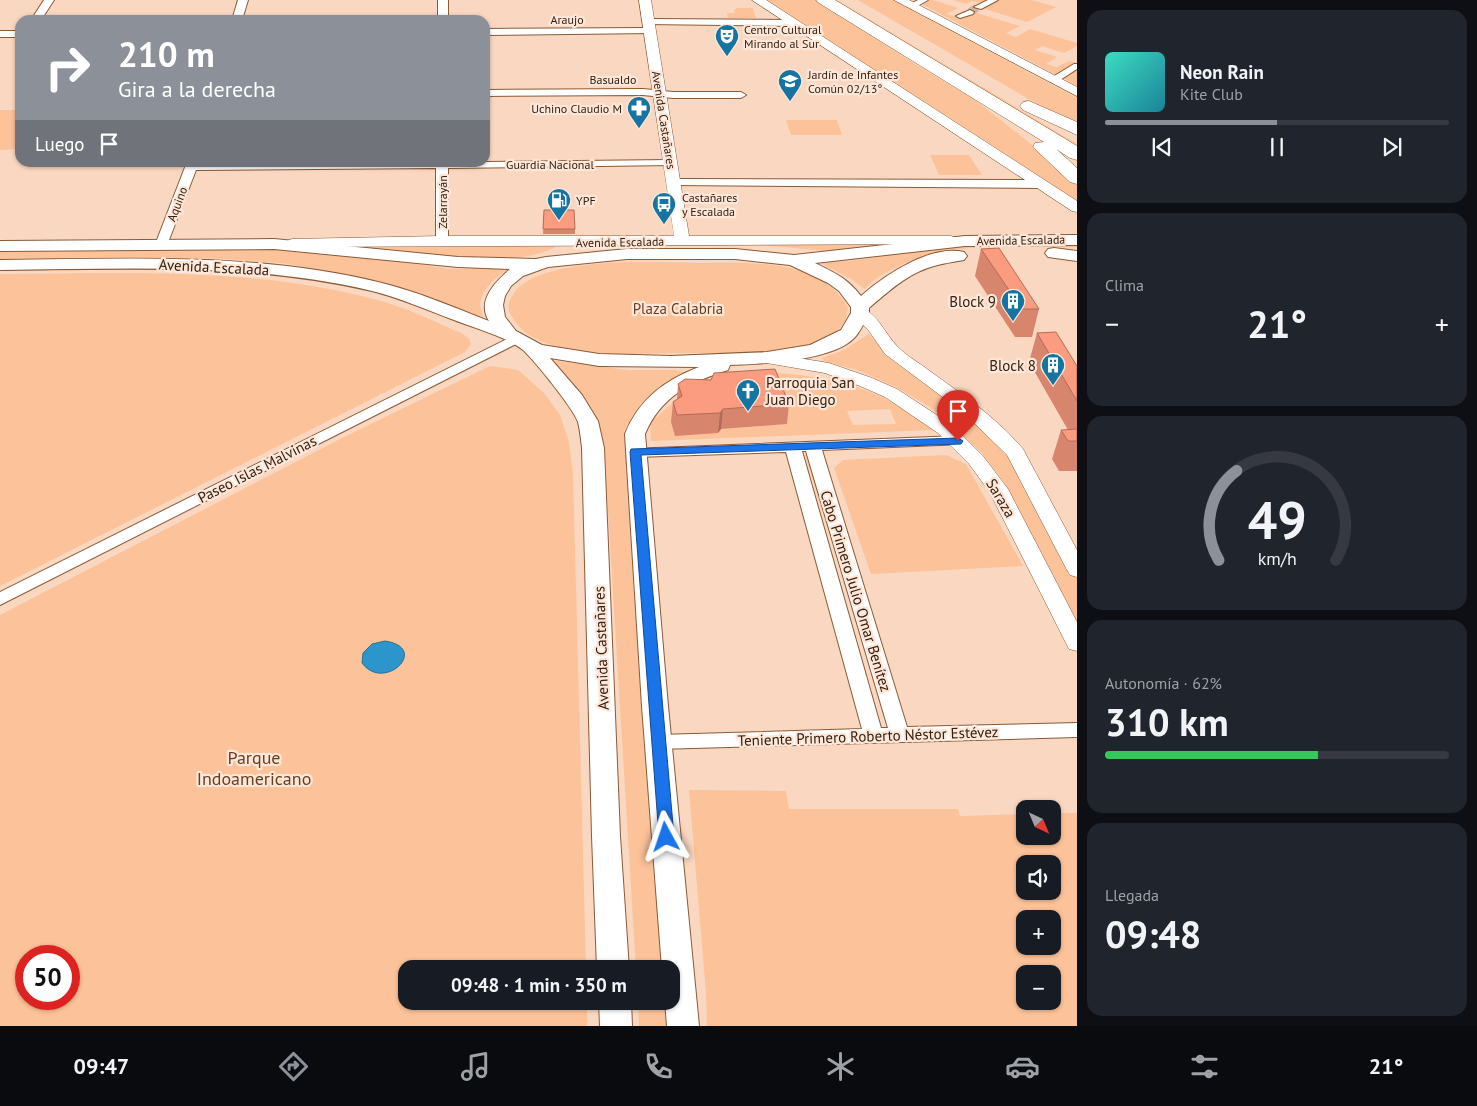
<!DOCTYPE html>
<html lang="es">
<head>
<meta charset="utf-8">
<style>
  body { margin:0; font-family:"PT Sans",sans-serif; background:#20242c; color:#f1f3f6; height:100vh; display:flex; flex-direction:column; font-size:19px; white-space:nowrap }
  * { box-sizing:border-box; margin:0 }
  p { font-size:16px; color:#9ea1a6 }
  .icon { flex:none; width:28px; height:28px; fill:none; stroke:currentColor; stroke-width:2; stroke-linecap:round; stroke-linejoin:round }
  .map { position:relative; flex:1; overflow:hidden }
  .sheet { display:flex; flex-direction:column; gap:10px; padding:10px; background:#0d0f14; width:400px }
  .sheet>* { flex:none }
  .guide { position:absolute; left:15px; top:15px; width:475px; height:152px; border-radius:15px; box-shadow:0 1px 4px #0004; background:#8c9099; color:#fff; overflow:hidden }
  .needle { width:32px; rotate:136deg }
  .buttons { position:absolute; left:1016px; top:800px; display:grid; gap:10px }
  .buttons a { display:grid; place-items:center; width:45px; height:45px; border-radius:10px; background:#171b24; box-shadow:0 1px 4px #0004; font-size:25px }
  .speed { position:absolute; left:15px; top:945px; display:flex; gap:10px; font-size:25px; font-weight:700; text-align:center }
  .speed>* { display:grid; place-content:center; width:65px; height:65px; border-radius:50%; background:#171b24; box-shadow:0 1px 4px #0004; line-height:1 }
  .speed .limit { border:8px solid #d22; background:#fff; color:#111 }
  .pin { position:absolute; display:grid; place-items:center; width:42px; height:42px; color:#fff; margin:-51px -21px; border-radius:50% 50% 50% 0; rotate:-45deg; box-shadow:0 0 5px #0007 }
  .pin .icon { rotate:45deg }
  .me { position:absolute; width:55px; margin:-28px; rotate:355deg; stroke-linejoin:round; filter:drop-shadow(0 0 4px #0008) }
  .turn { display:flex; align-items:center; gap:18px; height:105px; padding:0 20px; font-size:22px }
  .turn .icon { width:65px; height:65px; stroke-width:2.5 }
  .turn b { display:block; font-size:35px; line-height:42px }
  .then { display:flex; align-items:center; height:48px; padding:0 20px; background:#0003; gap:10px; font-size:19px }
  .big { font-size:38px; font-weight:700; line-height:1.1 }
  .sheet .card { flex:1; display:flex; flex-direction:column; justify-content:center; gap:8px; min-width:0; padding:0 18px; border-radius:15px; background:#20242c }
  .sheet .dial { align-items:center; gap:0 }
  .dial svg { height:130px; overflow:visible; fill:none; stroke:#363941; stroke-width:7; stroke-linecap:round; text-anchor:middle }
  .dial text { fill:#f1f3f6; stroke:none }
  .song { display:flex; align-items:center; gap:15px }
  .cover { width:60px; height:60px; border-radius:8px; background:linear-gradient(135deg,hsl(170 70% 55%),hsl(190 70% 35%)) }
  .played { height:5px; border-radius:2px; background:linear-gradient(90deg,#8c9099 50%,#363941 50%) }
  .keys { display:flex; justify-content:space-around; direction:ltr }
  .heat { display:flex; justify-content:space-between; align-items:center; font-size:28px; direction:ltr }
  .charge { height:8px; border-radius:4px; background:linear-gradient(90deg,#34c759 62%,#363941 0) }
  .trip { position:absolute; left:398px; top:960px; width:282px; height:50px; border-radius:15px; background:#171b24; box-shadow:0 1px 4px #0004; font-weight:700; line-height:50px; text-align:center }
  .dock { display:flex; height:80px; justify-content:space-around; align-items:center; background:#090b0e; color:#9ea1a6 }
  .dock .icon { width:35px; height:35px }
  .dock .on { color:#8c9099 }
  .dock b { font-size:22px; color:#f1f3f6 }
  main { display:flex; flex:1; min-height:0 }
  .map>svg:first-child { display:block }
  .green { fill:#fcc299; fill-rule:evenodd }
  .water { fill:#2c95cb; stroke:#2f7293 }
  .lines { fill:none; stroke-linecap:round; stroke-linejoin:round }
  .pedestrian-tunnel { stroke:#d3b29d; stroke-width:8; stroke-dasharray:8 4; stroke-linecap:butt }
  .pedestrian-casing { stroke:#8b5a36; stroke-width:2 }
  .minor-casing { stroke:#8b5a36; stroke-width:2 }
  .tertiary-casing { stroke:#8b5a36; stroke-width:1 }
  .secondary-casing { stroke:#8b5a36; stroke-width:2 }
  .motorway-casing { stroke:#8b5a36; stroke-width:1 }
  .pedestrian { fill:#fff; fill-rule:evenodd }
  .minor { fill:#fff; fill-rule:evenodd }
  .tertiary { fill:#fff; fill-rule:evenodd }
  .secondary { fill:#fff; fill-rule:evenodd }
  .motorway { fill:#fff; fill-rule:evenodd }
  .wall { fill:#d8856e }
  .shaded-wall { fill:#b06c5a }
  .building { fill:#fb9b80; stroke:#b06c5a }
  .route { fill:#1a73e8; stroke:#114b97 }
  .labels { text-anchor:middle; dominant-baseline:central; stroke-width:4.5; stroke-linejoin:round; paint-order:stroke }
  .far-street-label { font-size:12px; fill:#352011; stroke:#fee7d8 }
  .far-poi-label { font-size:12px; fill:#352011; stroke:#fee7d8; text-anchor:start }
  .street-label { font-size:15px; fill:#352011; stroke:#fee7d8 }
  .poi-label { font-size:15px; fill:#352011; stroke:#fee7d8; text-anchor:end }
  .park-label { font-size:15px; fill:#683f20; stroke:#fee7d8 }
  .near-park-label { font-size:18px; fill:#683f20; stroke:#fee7d8 }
</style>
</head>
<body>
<main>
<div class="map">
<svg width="1077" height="1026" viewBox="0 0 1077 1026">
  <rect width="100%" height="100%" fill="#fad7c0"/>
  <!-- green -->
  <path class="green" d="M765 0H817L915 64 975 100 1036 148 1077 183V203Z
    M833 0H837L1077 144V147Z
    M858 0H893L1077 98V127Z
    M914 0H933L958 8 946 14 954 16 967 10 1020 26 1006 33 1016 37 1030 29 1077 43V46L1064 53 1042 46 1035 50 1057 57 1046 64 1057 67 1069 61 1077 63V86Z
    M953 0H1032L1056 7 1027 22 975 6 980 3 972 1 966 4Z
    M737 8H753L756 18H728L727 13H735L734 10Z
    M0 110H20V149L0 150Z
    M786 120H837L842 135H791Z
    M930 155H969L982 175H939Z
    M917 242 836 252 751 244Z
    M556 244 557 246C514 272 400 252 350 245Z
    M1077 244V247C1018 247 955 240 899 266 886 272 874 278 865 289L851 279 822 264 825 262 849 261 949 247Z
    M293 249 349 253 449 269H508C493 279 473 296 483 316L477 317 387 283 282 263 207 258 0 259V251Z
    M622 262C649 262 675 262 702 263 750 263 822 258 848 308 847 312 847 319 844 322 838 333 821 341 810 345 772 356 728 353 689 353 644 353 585 359 543 342 528 336 517 327 510 313 507 307 509 301 513 295 529 267 593 264 622 262Z
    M0 274C126 273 255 267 378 300 407 308 435 322 463 334L469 339 471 344 465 352 0 586Z
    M869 334 893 361 968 413 1005 451 1019 470 1077 579V625L1003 481 981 452 930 407 898 388 860 371 824 361 822 358 842 351Z
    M548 360 628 370H675L687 373 641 407 669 969H636L605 461C596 412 585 393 548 360Z
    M490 366 518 370 544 393 560 415 569 442 573 474 586 969H406V1001H587V1026H0V615L340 439ZM26 956H69V999H26Z
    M778 373C819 376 863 385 900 406 912 413 923 422 934 430L651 441 650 423 677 399 749 374ZM890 409 896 424 853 425 847 411ZM713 412 786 424 721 429 718 433Z
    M807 454 809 455 887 722 805 455Z
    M946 455 966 464 1023 566 871 574 834 468 843 460Z
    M689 790 786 791 789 809H958L960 816 1025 814V836H1052L1053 813H1077V1026H707L706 993ZM1025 864H1052V891H1025ZM1025 919H1052V946H1025ZM1025 974H1052V1001H1025Z
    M638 1001H671L673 1026H639Z"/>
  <!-- water -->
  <path class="water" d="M385 641C431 648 384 693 362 663L363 653 372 644Z"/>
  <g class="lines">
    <!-- pedestrian-tunnel -->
    <path class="pedestrian-tunnel" d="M970 12 978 7"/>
    <!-- pedestrian casing -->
    <g class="pedestrian-casing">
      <path id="pedestrian" d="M918 0H928L914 8 907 6Z
        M988 0H998L981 9 974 7Z
        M970 10 974 12 973 14 960 18 956 16Z
        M1074 64H1077V69L1057 82H1051V78Z"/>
    </g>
    <!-- minor casing -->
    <g class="minor-casing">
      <path id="minor" d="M44 0H54L41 20H31Z
        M238 0H248L242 20H232Z
        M438 0H448V20H438Z
        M648 19 794 20 799 23 794 26 645 24 643 22Z
        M650 28 655 31 653 33 485 35V29Z
        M0 31H20V37H0Z
        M643 89 673 92H741L746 95 741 98H673L643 95 485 96V90Z
        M670 160 676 163 674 165 448 168V241L442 245 436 241V168L196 170 167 245 161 249 155 245 187 162H485Z
        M673 179 1040 180 1046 184 1040 188 669 185 667 183Z
        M515 335 522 339 520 342 0 605V592Z
        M958 436 963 438 966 441 963 444 822 450 907 727 1077 723V737L658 749 651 747 648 742 651 737 658 735 862 729 786 452 635 457 630 455 627 452 630 449ZM802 451H806L888 728H881Z"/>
    </g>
    <!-- tertiary casing -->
    <g class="tertiary-casing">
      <path id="tertiary" d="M639 0H651L689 236H951L956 238 959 241 956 244 287 247 284 244 287 241 292 239 442 236H674Z
        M752 0H766L1077 201V212L1072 211Z
        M894 0H909L1077 87V96Z
        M860 308C878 313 885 334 897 346 906 356 920 363 931 372 963 395 997 418 1023 449L1077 550V577L1070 575 1067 570 1007 455 964 413 885 354 869 331 852 313 854 309Z
        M767 353 829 363 872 378 897 389 952 425 983 456 1008 489 1077 622V651L1069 649 1066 643 989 491 969 464 938 433 885 397 860 386 825 373 761 362 758 358 761 354Z"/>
    </g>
    <!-- secondary casing -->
    <g class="secondary-casing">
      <path id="secondary" d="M1077 235V245L965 246 815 263C835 273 847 278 861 296 885 275 931 244 964 252L967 256 964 260C954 262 944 263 934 266 908 273 889 291 869 308V313C865 321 861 330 856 336 836 361 761 364 730 365L728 370C691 382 661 396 645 434L668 706 699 1026H667L665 1001H671V969H662L642 706 625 434C639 399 665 380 699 367L599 366 550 358 582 395 598 421 604 448 620 836 629 969H597L592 836 582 448C581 440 580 430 578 422 573 408 535 361 523 350 507 337 474 328 454 320 427 310 400 298 372 291 250 262 124 269 0 270V260C127 259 254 252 378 282 416 291 453 307 489 321 476 301 496 281 510 269L458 267 274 249 0 251V241L274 239 458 257 536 259 546 257 627 249H735L794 255 965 236ZM627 259H735L790 265 828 283 839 291 851 307V313L841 330 810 345 767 352 671 356 599 354 542 345 516 331 505 317 503 305 505 296 511 286 523 276 548 267Z
        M1054 248 1077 251V261L1048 257 1045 253 1048 249Z
        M599 1001H631L632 1026H600Z"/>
    </g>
    <!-- motorway casing -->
    <g class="motorway-casing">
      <path id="motorway" d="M816 0H835L1077 146V160L1070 158 1056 149 1077 168V184L1070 182 1033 147 1035 143 1044 142 819 3Z
        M1029 101 1077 122V135L1023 110 1020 106 1023 102Z"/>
    </g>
    <!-- pedestrian -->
    <use href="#pedestrian" class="pedestrian"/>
    <!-- minor -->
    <use href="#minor" class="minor"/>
    <!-- tertiary -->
    <use href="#tertiary" class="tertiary"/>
    <!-- secondary -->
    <use href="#secondary" class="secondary"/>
    <!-- motorway -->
    <use href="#motorway" class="motorway"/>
  </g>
  <!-- wall -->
  <path class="wall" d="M544 210 575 229V234H543Z
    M981 249 1039 309 1032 337H1015L975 276Z
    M1037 333 1077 366V471H1059L1052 459 1061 430H1068L1029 362Z
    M678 384 789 404 787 424 721 429 718 433 675 436 671 422 673 402 677 399Z"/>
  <!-- shaded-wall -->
  <path class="shaded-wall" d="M723 409 721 429 718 433 720 413Z"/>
  <!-- building -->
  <path class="building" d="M544 210H574L575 229H543Z
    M999 248 1039 309H1022L981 249Z
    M1056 332 1077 366V401L1037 333Z
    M775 369 789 404 723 409 720 413 677 415 673 402 682 396 678 384 685 379 711 380 714 373Z
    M1077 429V441H1068L1061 430Z"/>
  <!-- route -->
  <path class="route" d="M958 438 963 441 961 444 641 455 674 837 672 841 666 843 661 841 659 837 630 452 631 449Z"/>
  <!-- icons -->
  <defs>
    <g id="theatre-pin" transform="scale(1.25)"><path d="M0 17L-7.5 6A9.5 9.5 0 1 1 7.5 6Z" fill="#1574a2" stroke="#fee7d8"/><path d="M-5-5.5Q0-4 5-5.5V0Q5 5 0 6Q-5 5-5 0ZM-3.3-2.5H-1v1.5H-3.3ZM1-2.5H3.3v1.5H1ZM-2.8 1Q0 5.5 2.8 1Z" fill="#fff"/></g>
    <g id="school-pin" transform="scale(1.25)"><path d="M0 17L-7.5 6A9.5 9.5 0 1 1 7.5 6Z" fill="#1574a2" stroke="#fee7d8"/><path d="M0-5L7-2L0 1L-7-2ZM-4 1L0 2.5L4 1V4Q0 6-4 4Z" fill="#fff"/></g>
    <g id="pharmacy-pin" transform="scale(1.25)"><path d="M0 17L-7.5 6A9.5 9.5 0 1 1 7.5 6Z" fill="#1574a2" stroke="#fee7d8"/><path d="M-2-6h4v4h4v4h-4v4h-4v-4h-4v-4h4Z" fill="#fff"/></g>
    <g id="fuel-pin" transform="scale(1.25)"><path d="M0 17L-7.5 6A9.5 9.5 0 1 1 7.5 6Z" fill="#1574a2" stroke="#fee7d8"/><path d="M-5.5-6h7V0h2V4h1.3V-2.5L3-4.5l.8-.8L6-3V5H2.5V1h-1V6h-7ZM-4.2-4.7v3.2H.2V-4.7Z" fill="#fff"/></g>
    <g id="bus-pin" transform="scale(1.25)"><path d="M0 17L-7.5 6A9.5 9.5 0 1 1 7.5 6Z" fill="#1574a2" stroke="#fee7d8"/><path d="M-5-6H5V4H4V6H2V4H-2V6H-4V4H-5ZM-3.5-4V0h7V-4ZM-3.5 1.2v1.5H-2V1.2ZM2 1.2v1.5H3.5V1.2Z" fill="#fff"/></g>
    <g id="building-pin" transform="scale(1.25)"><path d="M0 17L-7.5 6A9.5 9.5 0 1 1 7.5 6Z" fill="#1574a2" stroke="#fee7d8"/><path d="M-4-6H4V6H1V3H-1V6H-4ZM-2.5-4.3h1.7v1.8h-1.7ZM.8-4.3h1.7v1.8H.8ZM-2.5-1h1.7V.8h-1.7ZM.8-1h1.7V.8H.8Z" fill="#fff"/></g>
    <g id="church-pin" transform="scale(1.25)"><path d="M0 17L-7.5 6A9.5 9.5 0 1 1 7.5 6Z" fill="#1574a2" stroke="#fee7d8"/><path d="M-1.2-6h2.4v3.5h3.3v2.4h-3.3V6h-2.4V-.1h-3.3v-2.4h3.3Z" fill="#fff"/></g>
  </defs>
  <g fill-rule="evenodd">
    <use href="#theatre-pin" x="727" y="36"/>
    <use href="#school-pin" x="790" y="81"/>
    <use href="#pharmacy-pin" x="639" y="108"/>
    <use href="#fuel-pin" x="559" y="200"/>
    <use href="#bus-pin" x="664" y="204"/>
    <use href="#building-pin" x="1013" y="301"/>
    <use href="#building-pin" x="1053" y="365"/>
    <use href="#church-pin" x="748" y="391"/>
  </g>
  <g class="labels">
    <!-- far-street labels -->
    <g class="far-street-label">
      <text x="567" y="19">Araujo</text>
      <text x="613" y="79">Basualdo</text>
      <text transform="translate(664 120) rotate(81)">Avenida Castañares</text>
      <text x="550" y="164">Guardia Nacional</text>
      <text transform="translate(442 202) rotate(-90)">Zelarrayán</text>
      <text transform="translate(177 204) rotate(-69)">Aquino</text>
      <text transform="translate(1021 240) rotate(-1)">Avenida Escalada</text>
      <text transform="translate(620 242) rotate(-1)">Avenida Escalada</text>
    </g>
    <!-- far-poi labels -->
    <g class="far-poi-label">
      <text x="744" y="29">Centro Cultural<tspan x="744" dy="14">Mirando al Sur</tspan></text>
      <text x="808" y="74">Jardín de Infantes<tspan x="808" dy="14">Común 02/13°</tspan></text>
      <text x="622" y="108" text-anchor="end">Uchino Claudio M</text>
      <text x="682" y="197">Castañares<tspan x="682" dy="14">y Escalada</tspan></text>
      <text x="576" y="200">YPF</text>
    </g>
    <!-- street labels -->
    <g class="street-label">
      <text transform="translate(214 267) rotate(3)">Avenida Escalada</text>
      <text transform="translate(257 469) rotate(-27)">Paseo Islas Malvinas</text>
      <text transform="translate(1001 498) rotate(59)">Saraza</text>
      <text transform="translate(856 591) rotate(73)">Cabo Primero Julio Omar Benítez</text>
      <text transform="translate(601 648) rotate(-92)">Avenida Castañares</text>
      <text transform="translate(868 736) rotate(-2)">Teniente Primero Roberto Néstor Estévez</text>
    </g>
    <!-- poi labels -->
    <g class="poi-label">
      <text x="996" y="301">Block 9</text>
      <text x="1036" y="365">Block 8</text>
      <text x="766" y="382" text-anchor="start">Parroquia San<tspan x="766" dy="17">Juan Diego</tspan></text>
    </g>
    <!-- park labels -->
    <g class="park-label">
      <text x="678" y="308">Plaza Calabria</text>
    </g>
    <!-- near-park labels -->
    <g class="near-park-label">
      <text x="254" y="757">Parque<tspan x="254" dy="21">Indoamericano</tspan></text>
    </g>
  </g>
</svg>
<div class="buttons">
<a><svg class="needle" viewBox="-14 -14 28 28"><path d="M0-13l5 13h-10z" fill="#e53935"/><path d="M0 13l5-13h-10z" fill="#9ea1a6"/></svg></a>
<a><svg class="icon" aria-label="sound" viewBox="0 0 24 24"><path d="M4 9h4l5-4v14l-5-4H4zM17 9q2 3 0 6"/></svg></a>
<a>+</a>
<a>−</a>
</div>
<div class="speed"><div class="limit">50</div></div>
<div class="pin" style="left:958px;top:441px;background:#d93025"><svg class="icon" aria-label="arrive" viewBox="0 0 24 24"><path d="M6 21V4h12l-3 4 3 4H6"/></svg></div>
<svg class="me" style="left:666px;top:837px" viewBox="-20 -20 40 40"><path d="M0-17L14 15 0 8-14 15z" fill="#1a73e8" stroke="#fff" stroke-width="4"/></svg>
<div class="trip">09:48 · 1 min · 350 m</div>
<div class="guide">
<div class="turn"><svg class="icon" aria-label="right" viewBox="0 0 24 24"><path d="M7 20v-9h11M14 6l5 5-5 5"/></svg><div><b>210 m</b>Gira a la derecha</div></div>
<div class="then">Luego<svg class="icon" aria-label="arrive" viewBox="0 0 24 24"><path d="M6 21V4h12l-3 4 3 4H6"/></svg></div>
</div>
</div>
<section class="sheet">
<div class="card">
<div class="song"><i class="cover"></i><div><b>Neon Rain</b><p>Kite Club</p></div></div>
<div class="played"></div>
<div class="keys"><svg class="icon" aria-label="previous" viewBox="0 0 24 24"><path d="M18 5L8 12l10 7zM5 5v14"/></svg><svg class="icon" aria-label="pause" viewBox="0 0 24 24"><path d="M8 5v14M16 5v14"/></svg><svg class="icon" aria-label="next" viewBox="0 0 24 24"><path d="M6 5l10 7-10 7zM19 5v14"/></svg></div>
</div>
<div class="card"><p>Clima</p>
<div class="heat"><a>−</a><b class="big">21°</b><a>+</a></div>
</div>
<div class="card dial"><svg viewBox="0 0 100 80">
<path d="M14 69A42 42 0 1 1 86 69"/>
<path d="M14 69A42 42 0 0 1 25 14" stroke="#8c9099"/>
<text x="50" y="56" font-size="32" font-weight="700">49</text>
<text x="50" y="72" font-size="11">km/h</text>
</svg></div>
<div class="card"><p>Autonomía · 62%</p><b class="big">310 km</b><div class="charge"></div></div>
<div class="card"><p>Llegada</p><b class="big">09:48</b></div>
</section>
</main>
<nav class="dock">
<b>09:47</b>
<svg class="icon on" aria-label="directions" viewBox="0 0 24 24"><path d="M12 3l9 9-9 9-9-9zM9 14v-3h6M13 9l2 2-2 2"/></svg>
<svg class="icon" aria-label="music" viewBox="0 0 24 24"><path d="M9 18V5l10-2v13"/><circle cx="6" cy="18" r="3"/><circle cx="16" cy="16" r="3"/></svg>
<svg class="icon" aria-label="phone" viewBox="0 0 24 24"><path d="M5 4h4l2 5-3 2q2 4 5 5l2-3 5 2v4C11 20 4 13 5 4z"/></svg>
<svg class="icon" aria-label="climate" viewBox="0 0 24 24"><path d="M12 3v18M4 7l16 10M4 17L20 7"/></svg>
<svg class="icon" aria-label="car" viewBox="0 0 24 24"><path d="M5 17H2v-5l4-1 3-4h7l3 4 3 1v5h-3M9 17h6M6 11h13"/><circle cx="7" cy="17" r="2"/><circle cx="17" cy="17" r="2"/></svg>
<svg class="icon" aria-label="filters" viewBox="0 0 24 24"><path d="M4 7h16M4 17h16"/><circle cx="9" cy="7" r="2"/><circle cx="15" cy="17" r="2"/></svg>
<b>21°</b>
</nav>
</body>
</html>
